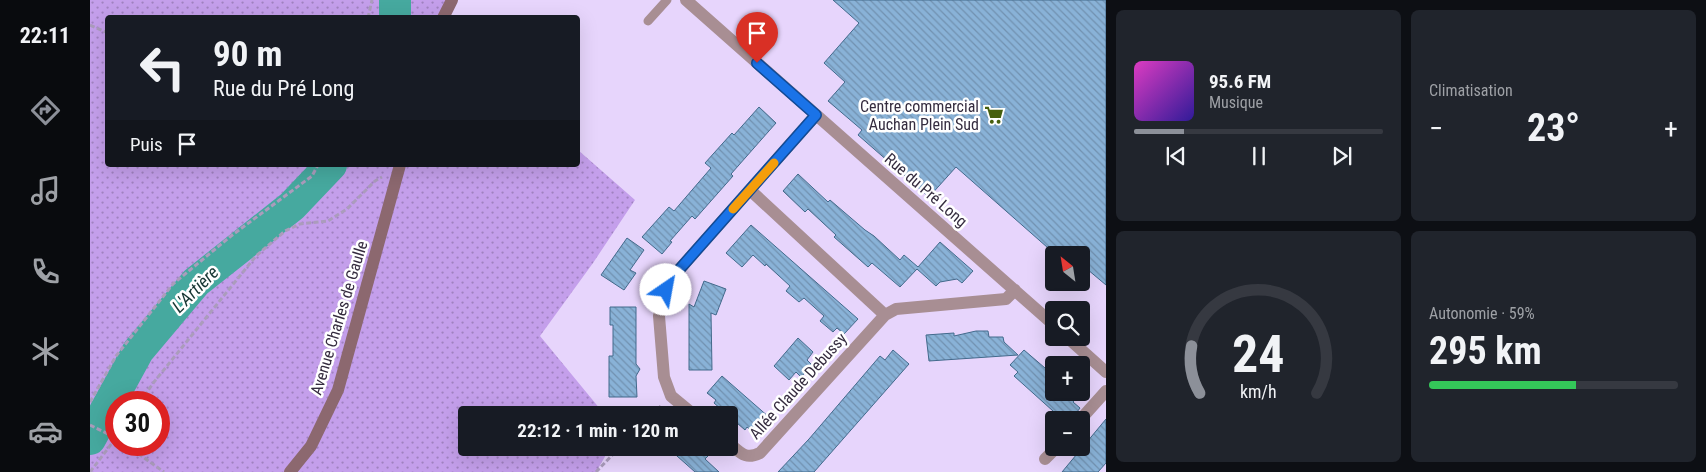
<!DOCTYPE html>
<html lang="fr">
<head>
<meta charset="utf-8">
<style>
  body { margin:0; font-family:"Roboto Condensed",sans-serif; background:#20242c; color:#f1f3f6; height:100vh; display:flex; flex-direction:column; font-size:19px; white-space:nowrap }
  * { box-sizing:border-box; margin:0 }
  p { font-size:16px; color:#9ea1a6 }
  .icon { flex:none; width:28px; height:28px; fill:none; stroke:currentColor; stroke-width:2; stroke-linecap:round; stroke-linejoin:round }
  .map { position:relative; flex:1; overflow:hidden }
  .side { display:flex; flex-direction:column; gap:10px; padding:10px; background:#0d0f14; width:600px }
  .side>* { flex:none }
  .guide { position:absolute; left:15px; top:15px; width:475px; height:152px; border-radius:5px; box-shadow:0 5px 20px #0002; background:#171b24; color:#f1f3f6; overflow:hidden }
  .needle { width:32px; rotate:330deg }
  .fabs { position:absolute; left:955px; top:246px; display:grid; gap:10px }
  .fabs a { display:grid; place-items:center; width:45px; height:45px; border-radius:5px; background:#171b24; box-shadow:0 5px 20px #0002; font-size:25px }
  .speed { position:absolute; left:15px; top:391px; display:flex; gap:10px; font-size:25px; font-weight:700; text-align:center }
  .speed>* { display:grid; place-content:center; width:65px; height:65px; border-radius:50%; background:#171b24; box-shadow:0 5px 20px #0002; line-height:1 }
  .speed .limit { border:8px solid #d22; background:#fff; color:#111 }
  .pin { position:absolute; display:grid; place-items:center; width:42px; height:42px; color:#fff; margin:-51px -21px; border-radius:50% 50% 50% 0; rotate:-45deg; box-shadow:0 0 5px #0007 }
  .pin .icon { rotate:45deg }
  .me { position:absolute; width:55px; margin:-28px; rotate:33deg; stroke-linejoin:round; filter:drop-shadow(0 0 4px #0008) }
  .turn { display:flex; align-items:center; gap:18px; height:105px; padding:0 25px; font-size:22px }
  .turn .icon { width:65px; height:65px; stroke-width:2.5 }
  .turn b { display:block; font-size:35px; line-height:42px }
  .then { display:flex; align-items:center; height:48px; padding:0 25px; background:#0003; gap:10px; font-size:19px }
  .big { font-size:38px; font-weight:700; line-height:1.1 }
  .side .card { flex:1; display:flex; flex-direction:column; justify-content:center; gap:8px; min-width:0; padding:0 18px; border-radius:8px; background:#20242c }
  .side .dial { align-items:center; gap:0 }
  .dial svg { height:130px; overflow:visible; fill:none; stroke:#363941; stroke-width:7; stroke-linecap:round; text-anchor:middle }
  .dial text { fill:#f1f3f6; stroke:none }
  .song { display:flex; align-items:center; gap:15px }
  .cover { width:60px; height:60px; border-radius:8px; background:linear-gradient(135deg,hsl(310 70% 55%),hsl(250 70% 35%)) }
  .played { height:5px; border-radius:2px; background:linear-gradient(90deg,#8c9099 20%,#363941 20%) }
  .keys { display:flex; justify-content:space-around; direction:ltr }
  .heat { display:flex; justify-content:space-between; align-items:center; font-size:28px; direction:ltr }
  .charge { height:8px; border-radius:4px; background:linear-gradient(90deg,#34c759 59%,#363941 0) }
  .side .tiles { flex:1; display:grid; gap:10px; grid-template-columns:repeat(2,1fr) }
  .trip { position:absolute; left:368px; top:406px; width:280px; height:50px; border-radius:5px; background:#171b24; box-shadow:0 5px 20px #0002; font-weight:700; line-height:50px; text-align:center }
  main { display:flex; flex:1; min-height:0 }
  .tab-bar { display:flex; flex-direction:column; width:90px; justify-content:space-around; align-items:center; background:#090b0e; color:#9ea1a6 }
  .tab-bar .icon { width:35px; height:35px }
  .tab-bar .current { color:#8c9099 }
  .tab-bar b { font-size:22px; color:#f1f3f6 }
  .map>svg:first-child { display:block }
  .grass { fill:url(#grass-dots); fill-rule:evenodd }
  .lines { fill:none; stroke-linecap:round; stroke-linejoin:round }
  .river { stroke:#46a99f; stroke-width:32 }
  .building { fill:url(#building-back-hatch); stroke:#436a8c }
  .path { stroke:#ab9cbc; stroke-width:3; stroke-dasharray:5 2.5; stroke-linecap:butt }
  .lane { stroke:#a88e93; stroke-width:9 }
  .street { stroke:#a88e93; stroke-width:12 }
  .secondary { stroke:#8c686f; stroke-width:12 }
  .route-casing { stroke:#114b97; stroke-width:12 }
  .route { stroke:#1a73e8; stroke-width:9 }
  .slow { stroke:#f59e0b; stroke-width:9 }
  .labels { text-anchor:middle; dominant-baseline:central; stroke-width:5; stroke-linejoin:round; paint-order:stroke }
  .poi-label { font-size:16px; fill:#352c3f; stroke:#fff; text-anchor:end }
  .street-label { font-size:16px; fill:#352c3f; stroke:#fff }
  .water-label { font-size:18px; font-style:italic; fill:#173633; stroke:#fff }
</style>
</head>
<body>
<main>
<nav class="tab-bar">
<b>22:11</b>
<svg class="icon current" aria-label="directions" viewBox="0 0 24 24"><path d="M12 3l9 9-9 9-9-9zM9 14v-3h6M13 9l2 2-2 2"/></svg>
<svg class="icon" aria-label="music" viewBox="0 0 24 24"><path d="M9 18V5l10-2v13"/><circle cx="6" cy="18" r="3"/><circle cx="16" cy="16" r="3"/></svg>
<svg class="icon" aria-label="phone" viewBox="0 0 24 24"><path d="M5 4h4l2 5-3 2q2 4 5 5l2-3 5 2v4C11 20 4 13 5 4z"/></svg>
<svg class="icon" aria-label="climate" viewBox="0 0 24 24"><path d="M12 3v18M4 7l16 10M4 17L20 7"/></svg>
<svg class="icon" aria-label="car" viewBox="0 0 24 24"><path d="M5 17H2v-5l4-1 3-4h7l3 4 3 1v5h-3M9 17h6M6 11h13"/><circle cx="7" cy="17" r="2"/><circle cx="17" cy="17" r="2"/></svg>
</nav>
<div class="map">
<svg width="1016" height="472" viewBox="0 0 1016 472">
  <defs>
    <pattern id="grass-dots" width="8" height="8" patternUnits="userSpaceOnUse" patternTransform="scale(1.25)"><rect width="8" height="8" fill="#c49feb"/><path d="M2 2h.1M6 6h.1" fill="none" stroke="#a082c0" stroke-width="1.8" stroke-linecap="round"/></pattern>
    <pattern id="building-back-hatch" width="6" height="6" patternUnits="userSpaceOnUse" patternTransform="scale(1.25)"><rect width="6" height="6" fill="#89b2d7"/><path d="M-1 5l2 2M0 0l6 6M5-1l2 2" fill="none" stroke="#7191b0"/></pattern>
  </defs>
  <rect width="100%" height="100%" fill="#e7d5fc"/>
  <!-- grass -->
  <path class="grass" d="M0 0H362L353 17 18 18V165H488V150L545 200 503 263 450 336 515 415H376V448H520L506 472H0ZM26 402H69V445H26Z"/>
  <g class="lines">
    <!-- river -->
    <path class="river" d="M305 18V0
      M0 439 48 351 106 282 202 206 241 165"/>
  </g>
  <!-- building -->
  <path class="building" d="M743 0H1016V285L991 264V255H966L866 167 839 197 768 135 772 130 738 101 755 82 734 63 769 23Z
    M669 107 686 123 641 174 643 176 605 219 602 216 580 241 582 242 572 254 552 237 579 207 584 211 621 168 615 163 642 133 644 135Z
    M708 174 738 202 740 200 775 230 784 236 810 260 814 255 828 267 850 242 883 271 872 283 867 279 850 282 846 286 827 269 810 287 782 263 778 267 744 237 746 235 718 209 715 212 693 191Z
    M661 225 768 319 754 334 747 328 743 332 730 321 734 316 714 298 709 302 696 291 700 286 676 264 675 266 663 255 652 267 636 253Z
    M537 238 554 250 540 270 546 273 534 290 511 275Z
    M614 281 636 289 626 315 621 313 622 370H599V304L604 307Z
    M520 307H546V364L550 369 546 376 547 397H519V356H523V325H520Z
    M886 331H898L899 337H913L914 342 928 355 839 361 836 335 864 333V336Z
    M708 338 723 352 717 360 722 365 711 377 706 372 699 380 684 366Z
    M803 350 819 364 724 472H688L719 439 790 356 795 360Z
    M934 350 962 374 957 379 964 384V392H992L983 402 990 408 981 420H973L924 376 928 372 920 365Z
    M632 376 680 418 666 435 657 427 655 430 624 403 626 400 617 393Z
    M1016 419V463L1008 472H972Z
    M578 448H611L619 455 615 459 629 472H605Z"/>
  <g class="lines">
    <!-- path -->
    <path class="path" d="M278 18 282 0
      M0 25 18 33
      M0 402 26 356 83 284 141 236 222 176 228 165
      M50 402 64 382 166 256 195 231 210 224 238 221 257 209 285 181 292 177
      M562 415 572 405
      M0 425 26 438
      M36 445 74 472
      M0 472 26 438
      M506 472 529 448"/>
    <!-- lane -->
    <path class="lane" d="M558 21 577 0"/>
    <!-- street -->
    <path class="street" d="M596 0 964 325
      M660 190 795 315
      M978 338 1016 372
      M604 415 581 396 574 377 569 316 572 300 580 280 726 115
      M990 420 1016 391
      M639 443C651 453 655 460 670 453L795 315 806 309 916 299 925 290
      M955 459 966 448"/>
    <!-- secondary -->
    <path class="secondary" d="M353 18 362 0
      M200 472 221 446 248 390 310 165"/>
  </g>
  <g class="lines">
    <!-- route casing -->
    <g class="route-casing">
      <path id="route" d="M576 290 580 280 726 115 667 63"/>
    </g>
    <!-- route -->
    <use href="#route" class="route"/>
    <!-- slow -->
    <path class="slow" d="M643 209 684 163"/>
  </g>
  <!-- icons -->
  <defs>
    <g id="supermarket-bare" transform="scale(1.5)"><path d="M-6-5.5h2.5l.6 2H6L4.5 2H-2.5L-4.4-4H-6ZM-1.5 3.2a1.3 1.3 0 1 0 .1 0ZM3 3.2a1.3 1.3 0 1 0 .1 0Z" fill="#465f0d" stroke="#fff" stroke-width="2.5" paint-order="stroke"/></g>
  </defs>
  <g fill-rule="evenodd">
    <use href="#supermarket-bare" x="904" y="115"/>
  </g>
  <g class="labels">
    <!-- poi labels -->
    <g class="poi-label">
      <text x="889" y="106">Centre commercial<tspan x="889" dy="18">Auchan Plein Sud</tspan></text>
    </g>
    <!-- street labels -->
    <g class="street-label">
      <text transform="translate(836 190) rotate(41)">Rue du Pré Long</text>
      <text transform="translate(249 318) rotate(-73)">Avenue Charles de Gaulle</text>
      <text transform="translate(708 386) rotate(-48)">Allée Claude Debussy</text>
    </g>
    <!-- water labels -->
    <g class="water-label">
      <text transform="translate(105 289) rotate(-45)">L'Artière</text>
    </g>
  </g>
</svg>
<div class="fabs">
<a><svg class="needle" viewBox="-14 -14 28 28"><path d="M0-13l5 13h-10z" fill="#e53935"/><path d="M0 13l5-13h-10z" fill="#9ea1a6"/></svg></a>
<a><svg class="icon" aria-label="search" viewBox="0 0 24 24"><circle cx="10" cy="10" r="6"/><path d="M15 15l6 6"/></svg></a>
<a>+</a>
<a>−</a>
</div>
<div class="speed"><div class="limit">30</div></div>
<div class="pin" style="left:667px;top:63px;background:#d93025"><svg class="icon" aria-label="arrive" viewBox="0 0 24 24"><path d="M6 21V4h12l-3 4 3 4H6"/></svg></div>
<svg class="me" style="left:576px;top:290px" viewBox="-20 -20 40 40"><circle r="19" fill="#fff"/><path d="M0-13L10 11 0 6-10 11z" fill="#1a73e8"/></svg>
<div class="trip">22:12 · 1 min · 120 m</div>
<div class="guide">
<div class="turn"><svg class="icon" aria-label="left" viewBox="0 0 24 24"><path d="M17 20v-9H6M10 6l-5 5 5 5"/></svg><div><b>90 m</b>Rue du Pré Long</div></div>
<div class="then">Puis<svg class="icon" aria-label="arrive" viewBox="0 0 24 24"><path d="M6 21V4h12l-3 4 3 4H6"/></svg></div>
</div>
</div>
<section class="side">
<div class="tiles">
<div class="card">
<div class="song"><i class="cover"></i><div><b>95.6 FM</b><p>Musique</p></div></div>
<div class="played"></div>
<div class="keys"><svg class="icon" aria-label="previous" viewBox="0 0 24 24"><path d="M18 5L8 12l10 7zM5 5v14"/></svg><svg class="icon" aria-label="pause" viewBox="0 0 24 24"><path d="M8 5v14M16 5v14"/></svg><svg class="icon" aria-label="next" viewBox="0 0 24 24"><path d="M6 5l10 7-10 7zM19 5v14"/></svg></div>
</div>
<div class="card"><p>Climatisation</p>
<div class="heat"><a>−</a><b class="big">23°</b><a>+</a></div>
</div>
<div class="card dial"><svg viewBox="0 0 100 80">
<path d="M14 69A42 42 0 1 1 86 69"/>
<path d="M14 69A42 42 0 0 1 9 40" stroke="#8c9099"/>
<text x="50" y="56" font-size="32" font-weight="700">24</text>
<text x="50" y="72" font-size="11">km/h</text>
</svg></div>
<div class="card"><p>Autonomie · 59%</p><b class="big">295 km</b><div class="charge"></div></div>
</div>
</section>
</main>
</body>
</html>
